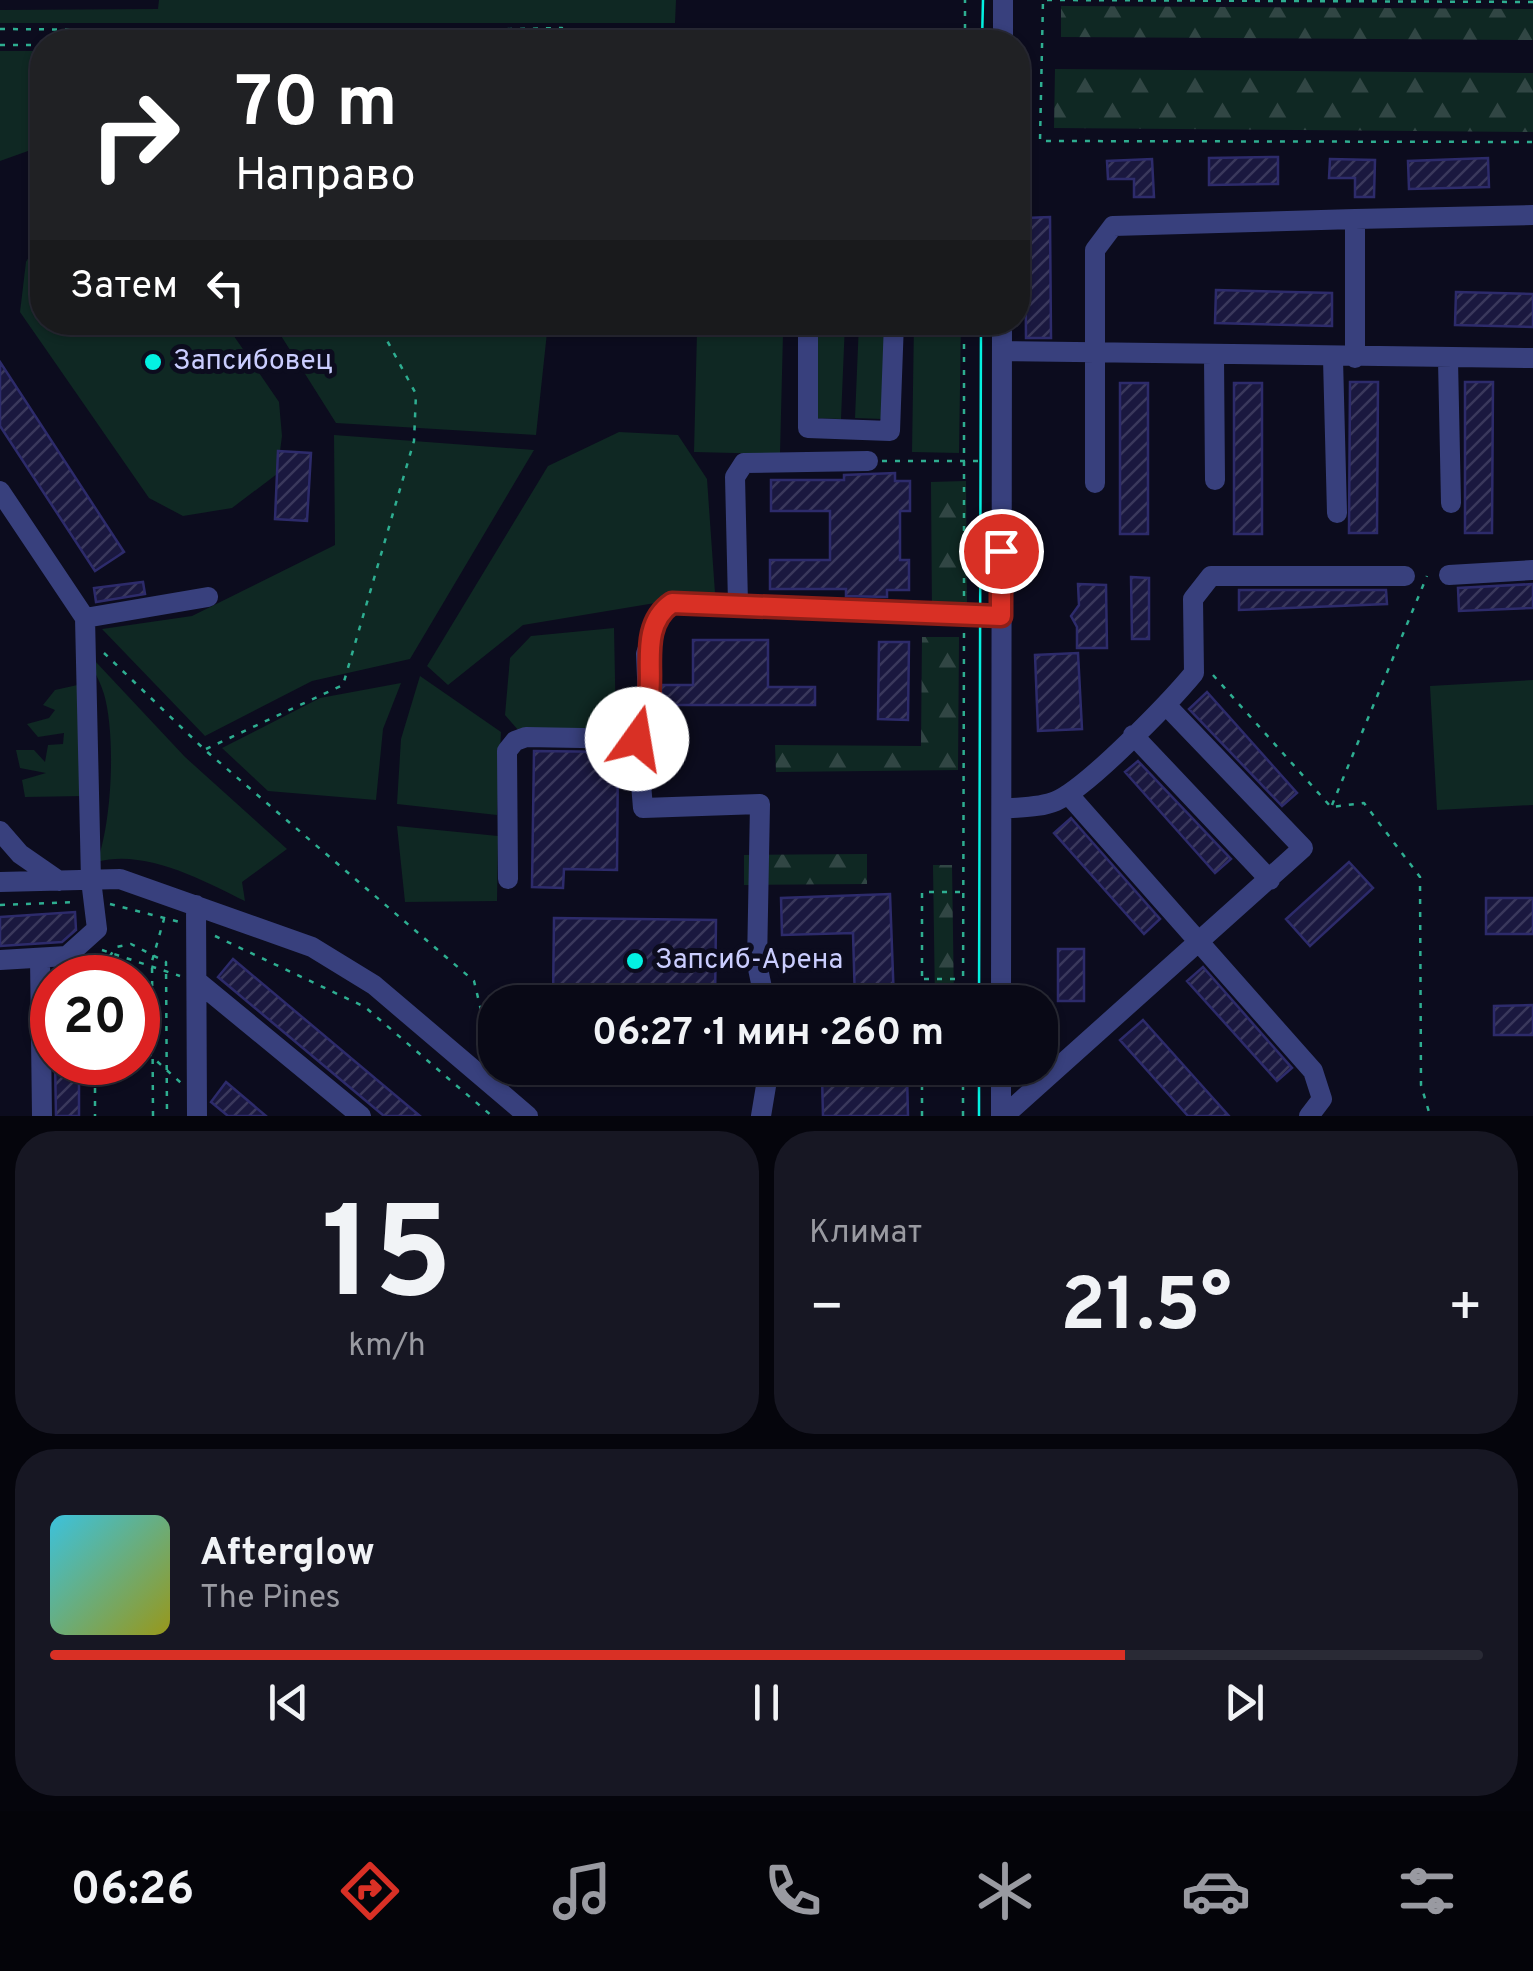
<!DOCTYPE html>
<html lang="ru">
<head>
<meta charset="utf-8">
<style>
  body { margin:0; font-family:Overpass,sans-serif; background:#171723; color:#f1f3f6; height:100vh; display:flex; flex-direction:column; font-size:38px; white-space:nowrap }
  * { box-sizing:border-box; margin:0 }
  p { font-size:32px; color:#999aa1 }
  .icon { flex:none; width:55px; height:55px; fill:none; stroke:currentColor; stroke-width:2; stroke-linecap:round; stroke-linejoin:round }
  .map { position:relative; height:1116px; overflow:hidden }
  .drawer { display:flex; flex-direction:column; gap:15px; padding:15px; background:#05050c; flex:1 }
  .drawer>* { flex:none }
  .hud { position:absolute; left:30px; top:30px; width:1000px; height:305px; border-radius:40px; box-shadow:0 2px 8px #0004,0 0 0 2px #292a35; background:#202124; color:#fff; overflow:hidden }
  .speed { position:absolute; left:30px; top:955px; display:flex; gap:20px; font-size:50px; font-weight:700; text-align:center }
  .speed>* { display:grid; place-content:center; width:130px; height:130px; border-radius:50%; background:#090916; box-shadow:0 2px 8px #0004,0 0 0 2px #292a35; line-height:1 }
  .speed .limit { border:15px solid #d22; background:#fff; color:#111 }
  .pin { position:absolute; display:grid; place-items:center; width:85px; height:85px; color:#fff; margin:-42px; border:5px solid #fff; border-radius:50%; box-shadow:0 2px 10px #0007 }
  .me { position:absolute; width:110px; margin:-55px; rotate:13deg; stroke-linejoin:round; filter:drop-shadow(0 0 8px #0008) }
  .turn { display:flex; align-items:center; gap:35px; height:210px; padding:0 40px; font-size:45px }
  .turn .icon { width:130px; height:130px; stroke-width:2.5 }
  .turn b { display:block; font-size:70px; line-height:85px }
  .then { display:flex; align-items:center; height:95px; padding:0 40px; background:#0003; gap:20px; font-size:38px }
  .big { font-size:75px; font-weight:700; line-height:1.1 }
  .drawer .tile { flex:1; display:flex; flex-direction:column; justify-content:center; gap:15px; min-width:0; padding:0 35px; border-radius:40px; background:#171723 }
  .drawer .dial { align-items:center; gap:0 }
  .dial b { font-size:130px; line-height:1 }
  .song { display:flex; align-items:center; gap:30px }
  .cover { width:120px; height:120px; border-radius:15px; background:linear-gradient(135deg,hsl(190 70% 55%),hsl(60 70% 35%)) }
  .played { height:10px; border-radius:5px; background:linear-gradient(90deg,#d93025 75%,#292a35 75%) }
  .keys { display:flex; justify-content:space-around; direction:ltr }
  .heat { display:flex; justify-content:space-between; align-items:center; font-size:55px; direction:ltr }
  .drawer .tiles { flex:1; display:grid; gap:15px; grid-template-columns:1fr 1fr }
  .tile:last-child { grid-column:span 2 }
  .trip { position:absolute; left:478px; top:985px; width:580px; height:100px; border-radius:40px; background:#090916; box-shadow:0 2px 8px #0004,0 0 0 2px #292a35; font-weight:700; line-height:100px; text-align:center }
  .dock { display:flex; height:160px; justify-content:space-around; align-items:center; background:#040409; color:#999aa1 }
  .dock .icon { width:70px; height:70px }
  .dock .active { color:#d93025 }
  .dock b { font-size:45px; color:#f1f3f6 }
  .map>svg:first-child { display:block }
  .green { fill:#0f2823 }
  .forest { fill:url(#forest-firs) }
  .building { fill:url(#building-hatch); stroke:#2d2b6b; stroke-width:2.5 }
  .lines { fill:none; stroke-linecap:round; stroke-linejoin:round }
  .path { stroke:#2eae91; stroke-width:2.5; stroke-dasharray:5 8; stroke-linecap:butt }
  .minor { stroke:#38407d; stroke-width:20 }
  .tram { stroke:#03f1e2; stroke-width:2.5 }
  .route-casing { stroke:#8d1f18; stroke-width:25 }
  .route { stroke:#d93025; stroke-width:18 }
  .poi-dot { fill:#03f1e2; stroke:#0c0c1e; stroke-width:4 }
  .labels { text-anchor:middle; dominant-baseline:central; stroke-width:10; stroke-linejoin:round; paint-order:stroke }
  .poi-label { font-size:28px; fill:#cacdfe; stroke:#0c0c1e; text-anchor:start }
</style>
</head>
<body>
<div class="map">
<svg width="1533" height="1116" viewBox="0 0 1533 1116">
  <defs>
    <pattern id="forest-firs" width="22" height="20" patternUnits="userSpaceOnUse" patternTransform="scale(2.5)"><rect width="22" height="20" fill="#0f2823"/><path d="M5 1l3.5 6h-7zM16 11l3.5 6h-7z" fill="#314644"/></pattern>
    <pattern id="building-hatch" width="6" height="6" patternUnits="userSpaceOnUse" patternTransform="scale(2.5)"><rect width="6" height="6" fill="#1a183f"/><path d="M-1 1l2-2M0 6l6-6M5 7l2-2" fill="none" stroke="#3a385c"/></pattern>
  </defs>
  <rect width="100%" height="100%" fill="#0c0c1e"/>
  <!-- green -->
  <path class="green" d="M159 0H676L675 23H0V10L158 9Z
    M0 51H42V146L0 161Z
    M42 233V322L225 323 279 402 282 436 277 474 232 508 183 516 149 498 20 312 26 262Z
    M273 323H548L536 435 336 423Z
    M818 323H845L841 419 814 418Z
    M859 323H886L882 419 855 418Z
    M914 323H961L959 453 912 452Z
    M697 332 783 334 780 454 694 452Z
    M619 432 678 435 707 479 715 593 523 625 448 685 427 666 548 466Z
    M334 435 534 450 410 659 312 681 205 736 102 629 192 616 335 545Z
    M614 628 616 730 519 731 505 715 510 658 531 636Z
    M80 645 185 757 287 849 242 882 245 901C205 881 144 848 97 862 112 822 116 736 104 694 99 677 88 661 80 645Z
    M420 676 501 732 497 815 397 804 401 739Z
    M1533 680V805L1437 810 1430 686Z
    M401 683 383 729 376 800 268 791 222 748 320 698Z
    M82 684 83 796 25 797 22 780 46 773 20 768 16 750H34L45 762 48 745 63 744 64 733 38 737 27 724 49 718 55 710 43 705 55 690Z
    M397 826 498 836 497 901 405 902Z"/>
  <!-- forest -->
  <path class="forest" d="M1061 6 1533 9V40L1061 37Z
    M1055 69 1533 73V132L1054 128Z
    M966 481 967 608 932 609 931 482Z
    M922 637H959L958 770 776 772 775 745 921 746Z
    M867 854V884L744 885V855Z
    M933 865H952L954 1002H935Z"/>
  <!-- building -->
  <path class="building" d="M1278 157V184L1209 185V158Z
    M1488 158 1489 187 1409 189 1408 161Z
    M1152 159 1154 197H1134V179H1108L1107 161Z
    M1330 159 1375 160 1374 197H1355V178H1329Z
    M1050 217 1051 338H1026L1025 218Z
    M1216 290 1332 293V326L1215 323Z
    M1456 292 1533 294V327L1455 325Z
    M0 362 124 552 95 571 0 426Z
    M1350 382H1378L1377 533H1349Z
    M1465 382H1493L1492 533H1465Z
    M1120 383H1148V534H1120Z
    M1234 383H1262V534H1234Z
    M278 451 311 453 307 521 275 519Z
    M895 473V481H910V511H900V560H909V590H887V597L846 596V589H770V560H830V511H771V480H844V475Z
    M1131 577 1149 578V639H1132Z
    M143 582 145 594 96 602 94 588Z
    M1078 584 1106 585 1107 648H1077V627L1071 616 1079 605Z
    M1533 584V608L1459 611 1458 588Z
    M1239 590H1386L1387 604 1239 610Z
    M693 640H768V687H815V705H661V685H693Z
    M879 642H909L908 720 878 719Z
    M1078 653 1082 729 1038 731 1035 655Z
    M1207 692 1297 793 1282 806 1189 709Z
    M534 751 618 752 617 870 564 869 563 888 532 887Z
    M1138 761 1231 859 1215 873 1125 772Z
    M1071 818 1160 919 1144 934 1054 833Z
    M1349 862 1373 888 1310 946 1286 919Z
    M890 894 894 1002H855L853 933 782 935 781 898Z
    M1486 898H1533V934H1486Z
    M75 912 76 930 62 942 0 946V917Z
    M554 918 716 920 715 1002H553Z
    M1058 949H1084V1001H1058Z
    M233 959 420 1116H384L218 977Z
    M1203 967 1292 1068 1277 1081 1187 981Z
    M1533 1005V1035H1494V1006Z
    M1143 1020 1229 1116H1188L1120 1040Z
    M55 1062H79V1116H56Z
    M601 1068H648L666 1082 601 1081Z
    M907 1073 908 1116H823L822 1076Z
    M226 1082 266 1116H228L211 1102Z"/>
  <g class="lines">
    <!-- path -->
    <path class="path" d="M1533 2 1043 0 1040 141 1533 142
      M0 29 377 32 562 28V42
      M965 42V0
      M0 45H42
      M882 461H984
      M964 596V322
      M104 653 205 750 474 981 486 1031 485 1056
      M1213 675 1331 807 1364 803 1420 877 1421 1085 1429 1112 1434 1116
      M206 749 343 685 414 441 416 394 377 322
      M1332 805 1427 576
      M110 904 180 922
      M0 905 77 902
      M215 936 365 1007 492 1116
      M102 950 180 976
      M95 978 116 947 131 944 166 962 167 1116
      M924 979H961
      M964 1001H986
      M922 1002V892H960
      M963 1002 964 629
      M138 1044 181 1083
      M95 1062V1116
      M153 1116 152 961 164 919
      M922 1116V1068
      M963 1116V1068"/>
    <!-- minor -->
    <path class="minor" d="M1003 42V0
      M1355 219 1533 215
      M808 322V428L890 431 894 322
      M1002 351 1533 358
      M1214 357 1215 480
      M1333 359 1337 513
      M1448 360 1451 503
      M1095 483V250L1113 226 1355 219V358
      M0 491 85 618 91 880 97 929 67 956 0 960
      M1449 575 1533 570
      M738 603 735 477 744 463 868 461
      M85 618 208 597
      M1133 735 1270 880
      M1068 794 1313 1071 1322 1099 1309 1116
      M1002 809C1019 807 1040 808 1056 801 1088 787 1170 702 1194 673L1193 599 1211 576H1405
      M0 831 20 854 59 881
      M508 879 507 751 515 741 526 737 637 739
      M0 882 120 879 312 947 374 985 528 1116
      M196 905 197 1116
      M40 958 42 1116
      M197 981 361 1116
      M765 1002 757 964 760 804 643 808 636 723 648 700 646 654 660 612 680 602 1001 616
      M1001 1002 1002 322
      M761 1116 769 1068
      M1001 1116V1068
      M1004 1116 1303 848 1167 706"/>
    <!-- tram -->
    <path class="tram" d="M982 42 983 0
      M979 1002 981 322
      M979 1116V1068"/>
  </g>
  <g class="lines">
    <!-- route casing -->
    <g class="route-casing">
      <path id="route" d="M637 739C636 722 644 717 648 701 655 673 638 626 672 603L1001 616V551"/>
    </g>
    <!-- route -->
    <use href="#route" class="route"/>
  </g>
  <!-- markers -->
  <g class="poi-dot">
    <circle cx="153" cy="362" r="10"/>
    <circle cx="635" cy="961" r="10"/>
  </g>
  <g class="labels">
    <!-- poi labels -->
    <g class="poi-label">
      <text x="173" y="362">Запсибовец</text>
      <text x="655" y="961">Запсиб-Арена</text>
    </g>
  </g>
</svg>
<div class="speed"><div class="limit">20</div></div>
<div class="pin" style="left:1001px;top:551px;background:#d93025"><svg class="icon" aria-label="arrive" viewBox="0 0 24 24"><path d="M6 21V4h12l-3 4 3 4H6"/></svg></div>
<svg class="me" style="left:637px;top:739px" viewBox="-20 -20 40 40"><circle r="19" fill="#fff"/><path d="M0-13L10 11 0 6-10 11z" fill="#d93025"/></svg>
<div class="trip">06:27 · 1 мин · 260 m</div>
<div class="hud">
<div class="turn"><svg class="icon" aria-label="right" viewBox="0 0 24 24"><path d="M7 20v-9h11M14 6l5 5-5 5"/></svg><div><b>70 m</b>Направо</div></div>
<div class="then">Затем<svg class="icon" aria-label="left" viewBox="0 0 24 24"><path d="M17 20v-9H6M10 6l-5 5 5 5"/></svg></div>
</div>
</div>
<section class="drawer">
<div class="tiles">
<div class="tile dial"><b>15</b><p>km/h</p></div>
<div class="tile"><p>Климат</p>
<div class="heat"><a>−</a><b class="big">21.5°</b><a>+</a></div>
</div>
<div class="tile">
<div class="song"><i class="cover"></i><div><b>Afterglow</b><p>The Pines</p></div></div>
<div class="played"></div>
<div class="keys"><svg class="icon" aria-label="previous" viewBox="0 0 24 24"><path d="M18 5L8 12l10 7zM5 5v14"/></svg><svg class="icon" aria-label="pause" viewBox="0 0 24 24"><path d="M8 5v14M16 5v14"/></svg><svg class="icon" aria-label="next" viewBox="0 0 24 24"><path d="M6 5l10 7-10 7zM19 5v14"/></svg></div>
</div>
</div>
</section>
<nav class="dock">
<b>06:26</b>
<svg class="icon active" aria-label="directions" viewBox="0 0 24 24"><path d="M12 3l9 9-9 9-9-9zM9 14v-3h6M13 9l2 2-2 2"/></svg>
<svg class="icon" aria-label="music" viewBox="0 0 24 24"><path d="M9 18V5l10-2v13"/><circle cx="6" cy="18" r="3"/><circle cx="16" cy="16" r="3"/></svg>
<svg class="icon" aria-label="phone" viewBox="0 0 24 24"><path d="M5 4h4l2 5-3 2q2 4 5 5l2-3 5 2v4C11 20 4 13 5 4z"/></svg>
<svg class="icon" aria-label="climate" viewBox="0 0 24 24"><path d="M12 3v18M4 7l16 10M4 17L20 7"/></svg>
<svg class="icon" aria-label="car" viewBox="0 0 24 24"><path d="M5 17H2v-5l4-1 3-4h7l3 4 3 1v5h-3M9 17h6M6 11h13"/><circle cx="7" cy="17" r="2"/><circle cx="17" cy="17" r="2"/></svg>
<svg class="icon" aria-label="filters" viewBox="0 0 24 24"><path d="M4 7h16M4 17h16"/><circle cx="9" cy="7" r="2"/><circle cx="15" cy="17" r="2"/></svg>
</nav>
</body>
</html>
